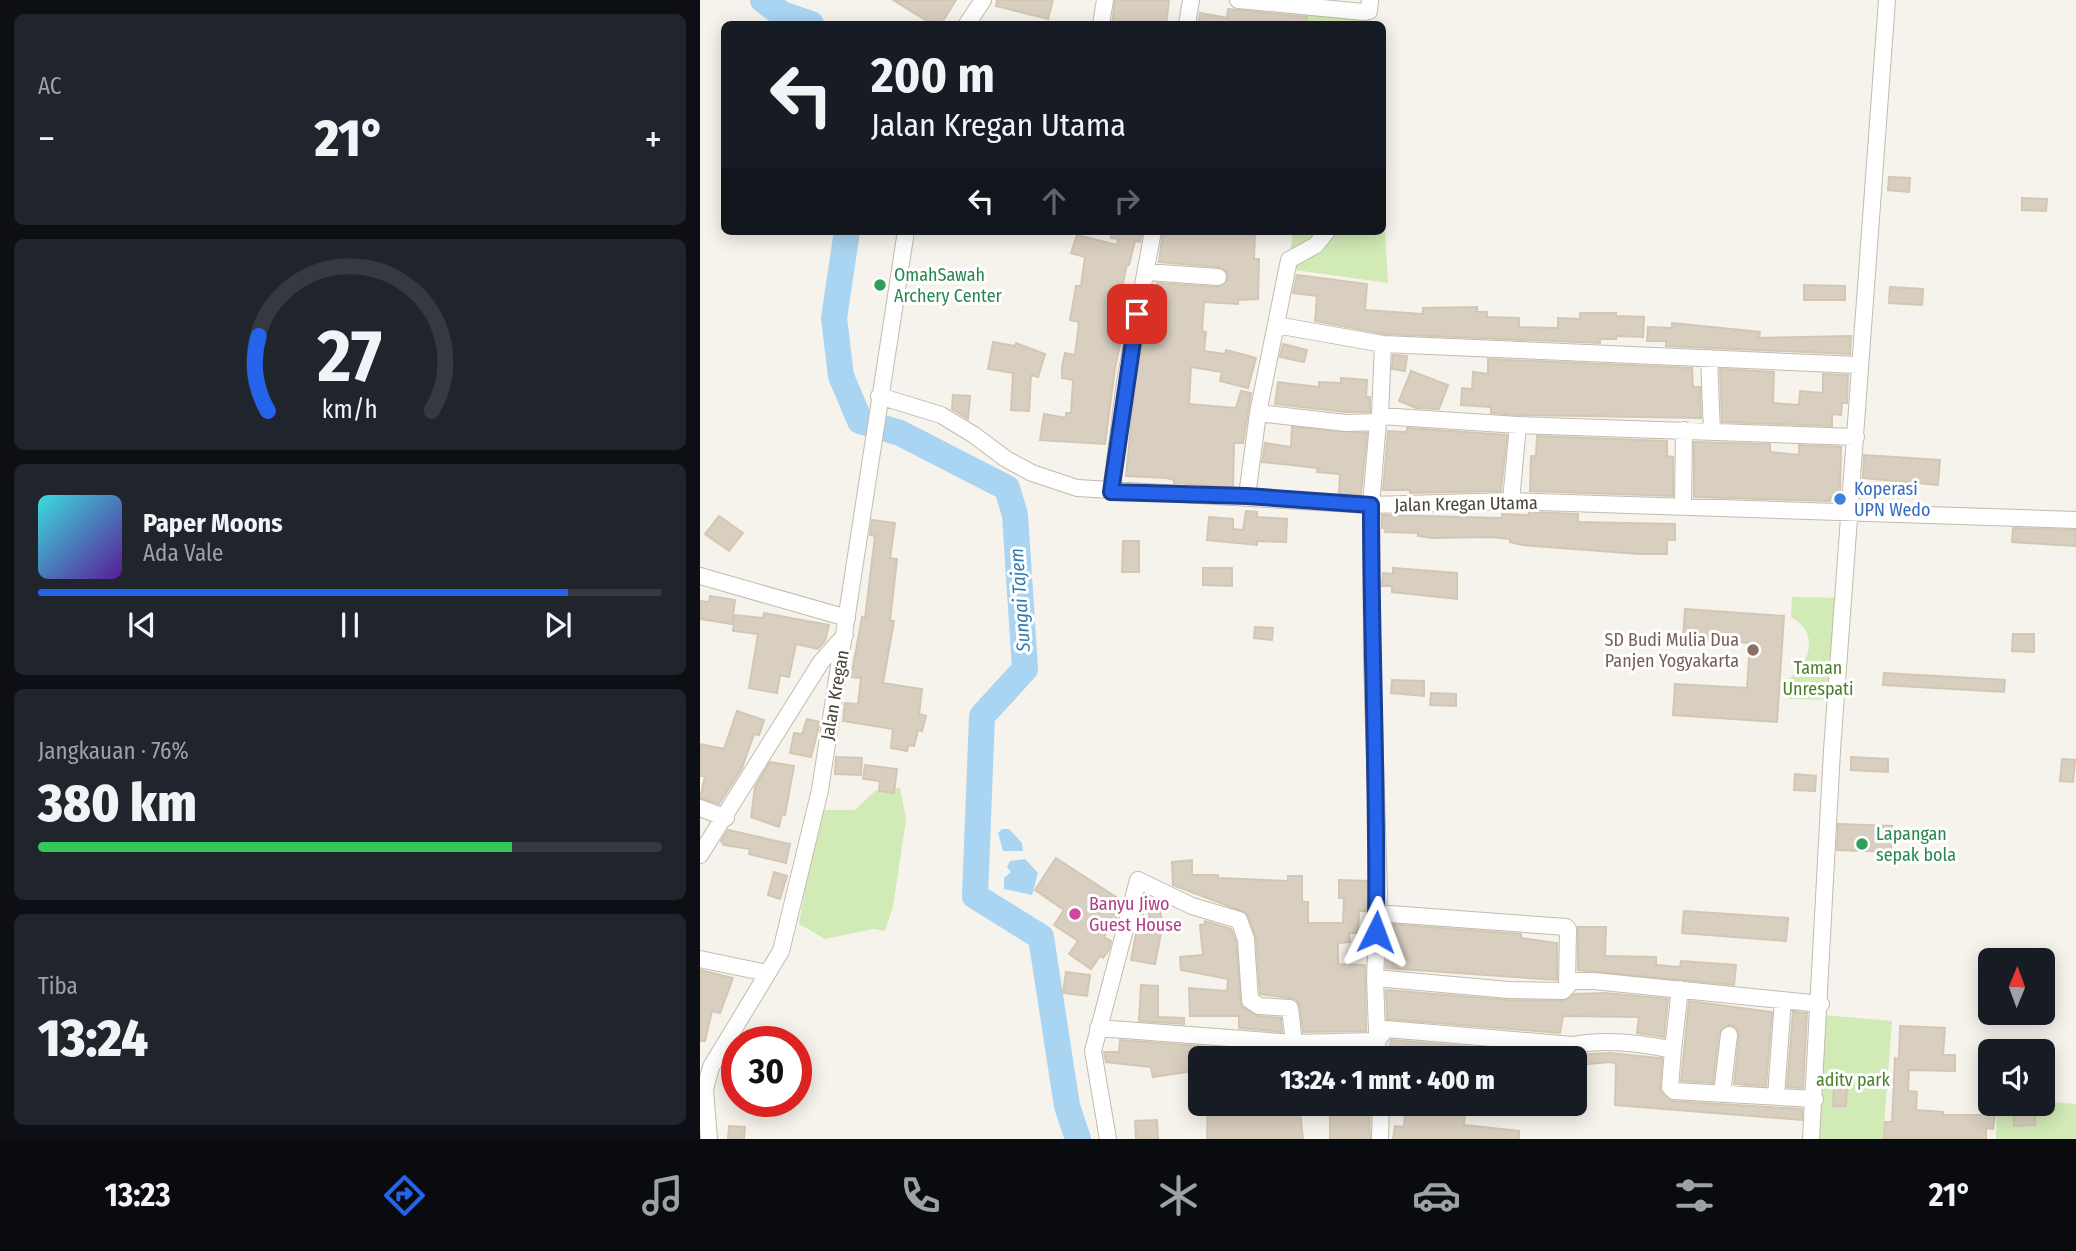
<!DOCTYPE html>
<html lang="id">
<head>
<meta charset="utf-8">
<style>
  body { margin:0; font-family:"Fira Sans Condensed",sans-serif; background:#20242c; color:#f1f3f6; height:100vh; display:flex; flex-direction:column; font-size:26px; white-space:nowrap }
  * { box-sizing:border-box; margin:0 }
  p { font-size:23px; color:#9ea1a6 }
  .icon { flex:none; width:38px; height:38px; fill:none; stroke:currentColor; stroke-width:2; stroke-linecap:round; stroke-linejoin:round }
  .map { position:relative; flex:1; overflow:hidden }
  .panel { display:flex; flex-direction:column; gap:14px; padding:14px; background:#0d0f14; width:700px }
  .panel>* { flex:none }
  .guide { position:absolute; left:21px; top:21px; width:665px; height:214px; border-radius:10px; box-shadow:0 4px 18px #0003; background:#171b24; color:#f1f3f6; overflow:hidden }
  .needle { width:46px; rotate:1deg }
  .buttons { position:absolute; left:1278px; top:948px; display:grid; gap:14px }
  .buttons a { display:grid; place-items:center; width:77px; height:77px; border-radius:10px; background:#171b24; box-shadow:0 4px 18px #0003; font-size:35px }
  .speed { position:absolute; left:21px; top:1026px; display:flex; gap:14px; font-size:35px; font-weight:700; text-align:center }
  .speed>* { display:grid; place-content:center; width:91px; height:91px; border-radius:50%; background:#171b24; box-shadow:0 4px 18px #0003; line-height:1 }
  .speed .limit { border:10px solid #d22; background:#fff; color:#111 }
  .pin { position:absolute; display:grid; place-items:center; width:60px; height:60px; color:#fff; margin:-30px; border-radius:14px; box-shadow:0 4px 10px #0006 }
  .me { position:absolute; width:77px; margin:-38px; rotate:3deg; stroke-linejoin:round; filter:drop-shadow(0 0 5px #0008) }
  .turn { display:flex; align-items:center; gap:24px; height:147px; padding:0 35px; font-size:32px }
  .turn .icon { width:91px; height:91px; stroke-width:2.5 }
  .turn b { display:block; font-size:49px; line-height:60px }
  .lanes { display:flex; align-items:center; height:66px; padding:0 35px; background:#0003; justify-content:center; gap:35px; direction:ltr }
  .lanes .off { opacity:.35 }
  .big { font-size:52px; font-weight:800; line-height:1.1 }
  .panel .tile { flex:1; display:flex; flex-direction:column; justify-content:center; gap:10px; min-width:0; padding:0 24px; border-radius:10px; background:#20242c }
  .panel .dial { align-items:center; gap:0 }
  .dial svg { height:182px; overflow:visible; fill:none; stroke:#363941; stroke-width:7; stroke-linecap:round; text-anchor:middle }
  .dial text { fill:#f1f3f6; stroke:none }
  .song { display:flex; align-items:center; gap:21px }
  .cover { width:84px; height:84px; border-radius:10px; background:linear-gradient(135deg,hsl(180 70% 55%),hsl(270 70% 35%)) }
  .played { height:7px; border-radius:4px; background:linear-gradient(90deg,#2563eb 85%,#363941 85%) }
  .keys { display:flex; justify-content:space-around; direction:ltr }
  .heat { display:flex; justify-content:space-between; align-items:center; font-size:38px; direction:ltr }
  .charge { height:10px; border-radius:5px; background:linear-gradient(90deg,#34c759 76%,#363941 0) }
  .trip { position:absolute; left:488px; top:1046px; width:399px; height:70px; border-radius:10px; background:#171b24; box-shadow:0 4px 18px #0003; font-weight:800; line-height:70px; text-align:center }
  .tab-bar { display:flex; height:112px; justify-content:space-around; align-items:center; background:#090b0e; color:#9ea1a6 }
  .tab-bar .icon { width:49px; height:49px }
  .tab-bar .selected { color:#2563eb }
  .tab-bar b { font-size:32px; color:#f1f3f6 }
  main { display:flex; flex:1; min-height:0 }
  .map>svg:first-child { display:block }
  .green { fill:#d2eab5 }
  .water { fill:#a9d4f2 }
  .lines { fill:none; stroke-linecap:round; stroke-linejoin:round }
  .river { stroke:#a9d4f2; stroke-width:26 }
  .building { fill:#d8cfc1; stroke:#d3c7b4; stroke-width:2 }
  .street-casing { stroke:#c2bbae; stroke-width:18 }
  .street { stroke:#fff; stroke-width:16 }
  .route-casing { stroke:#184099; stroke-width:18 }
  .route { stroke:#2563eb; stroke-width:12 }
  .leisure-dot { fill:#2e9e5b; stroke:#fff; stroke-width:2.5 }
  .shop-dot { fill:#3f7fe0; stroke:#fff; stroke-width:2.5 }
  .education-dot { fill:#8d6e63; stroke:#fff; stroke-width:2.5 }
  .hotel-dot { fill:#d1479c; stroke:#fff; stroke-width:2.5 }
  .labels { text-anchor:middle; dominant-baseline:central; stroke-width:6; stroke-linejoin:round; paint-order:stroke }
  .leisure-label { font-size:18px; fill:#27864d; stroke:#fff; text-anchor:start }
  .shop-label { font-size:18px; fill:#366cbe; stroke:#fff; text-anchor:start }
  .street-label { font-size:18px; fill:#4b4439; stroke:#fff }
  .education-label { font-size:18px; fill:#785e54; stroke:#fff; text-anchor:end }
  .park-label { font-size:18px; fill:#4a7f2a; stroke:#fff }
  .hotel-label { font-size:18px; fill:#b23c85; stroke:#fff; text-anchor:start }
  .water-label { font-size:19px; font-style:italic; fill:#2e7ab2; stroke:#fff }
</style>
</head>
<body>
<main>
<section class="panel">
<div class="tile"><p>AC</p>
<div class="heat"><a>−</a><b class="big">21°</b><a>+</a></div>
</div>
<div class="tile dial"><svg viewBox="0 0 100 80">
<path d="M14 69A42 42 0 1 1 86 69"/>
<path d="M14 69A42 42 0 0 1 10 36" stroke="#2563eb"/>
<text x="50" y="56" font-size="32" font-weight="700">27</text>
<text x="50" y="72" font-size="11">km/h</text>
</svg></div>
<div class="tile">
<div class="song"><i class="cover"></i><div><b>Paper Moons</b><p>Ada Vale</p></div></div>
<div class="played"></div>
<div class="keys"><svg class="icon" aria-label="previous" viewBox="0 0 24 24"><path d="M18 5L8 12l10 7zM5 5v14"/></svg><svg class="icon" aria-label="pause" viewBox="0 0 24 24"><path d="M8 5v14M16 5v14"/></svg><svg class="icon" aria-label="next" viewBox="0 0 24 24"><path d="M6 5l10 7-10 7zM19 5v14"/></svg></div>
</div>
<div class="tile"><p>Jangkauan · 76%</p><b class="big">380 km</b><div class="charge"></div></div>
<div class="tile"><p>Tiba</p><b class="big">13:24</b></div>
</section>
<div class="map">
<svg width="1376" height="1139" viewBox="0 0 1376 1139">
  <rect width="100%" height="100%" fill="#f6f3ec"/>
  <!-- green -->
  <path class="green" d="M602 11 671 13V24H601Z
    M683 196 688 283 588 269 593 231H682Z
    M1092 597 1146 598 1137 700 1088 699C1088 694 1087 686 1088 682 1089 677 1096 673 1099 669 1114 650 1113 629 1091 617Z
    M200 788 206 819 193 907 185 931 173 929 125 939 99 924 118 810H155L175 791Z
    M1123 1015 1192 1021 1183 1139H1113Z
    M1342 1101 1376 1104V1139H1296L1297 1104H1342Z"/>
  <!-- water -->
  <path class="water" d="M302 829H309L322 843 323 851H303L298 833Z
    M325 859 338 873 332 895 304 889V878L311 872 307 867 310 861Z"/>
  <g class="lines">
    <!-- river -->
    <path class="river" d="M63 0 82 14 111 24
      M147 231 134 318 141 376 160 421 200 433 307 488 315 515 325 669 282 716 275 896 341 937 367 1106 378 1139"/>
  </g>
  <!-- building -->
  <path class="building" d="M193 0H256L241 24H232Z
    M297 0H353L348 19 296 6Z
    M415 0H469L466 24H412Z
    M528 9 607 17V24H498L500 13 527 18Z
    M1189 177 1210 178 1209 192 1188 190Z
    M1322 198 1347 199 1346 211 1322 210Z
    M412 231H442L440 242 435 241 429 265 427 264 422 288 432 289 415 368 405 444 340 440 344 414 366 418V413H371L373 380 362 378V367L365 353 375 355 379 322 370 320 376 286H381L385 257 371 253 377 235 417 245 418 239 411 238Z
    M463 231H555L554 259H559L558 299 538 300V304L504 302 502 331 506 332 504 351 525 354 526 350 556 358 548 388 520 381 522 372 491 367 489 404 536 408 541 391 551 393 543 443H534L533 487 474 483V480L467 478 426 476 435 384 450 305H455L457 283 518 287 528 278 527 272 519 267 459 262Z
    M597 275 667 284 665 310 723 314V308L777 307V312H787V317L819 318V327L858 328V318L880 319V313H916V316L944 317 943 337 916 336V339H900V343L684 334 615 321 617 296 593 293Z
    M1104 285 1145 286V300H1104Z
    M1190 287 1223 289 1222 305 1189 303Z
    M972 323 1060 332 1059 338 1151 336 1150 354 966 346V341H947L948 327 972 328Z
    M293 342 315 346 316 343 345 354 338 377 331 375 329 411 311 410 313 373 288 369Z
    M583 344 607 350 604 362 580 357Z
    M693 355 707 356 705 371 692 369Z
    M788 359 992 368 993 387H1000L1001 418 819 415 791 413V407L761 405 762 388 772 389 773 372 788 374Z
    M1020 369 1074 372 1073 403 1099 405 1100 391 1123 393V374L1148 375 1147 403H1142L1141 415 1132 414V426L1022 422Z
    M711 371 748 385 739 409 716 408 699 401Z
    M641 378 667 380 666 397H670V412H646L575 404 578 382 619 387V382L641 383Z
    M253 395 270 396 268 419 252 409Z
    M592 427 667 433 661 494 639 493 640 474 617 472 618 468 562 462 565 443 591 447Z
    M707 428 807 435 801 491 710 493V490H683L688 431 707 432Z
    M837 436 967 441V456L973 457V496L830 491 831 456H836Z
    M994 442 1070 444V452L1099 455V445L1141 447 1140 498H1130V501L994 497Z
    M1164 455 1240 460 1238 485 1163 478Z
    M546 511 557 512V517L587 519 586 542 557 541V545L507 540 509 517 533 519V529L543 530Z
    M829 512 878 514V522L975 524V540H967V554H939L822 545 810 542V539L791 537 732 538 718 536V533L685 532 686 528H682V515L802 518V514L829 515Z
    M19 516 43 533 29 551 5 534Z
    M172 520 195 523 190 558 197 559 190 621H194L183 683 222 689 219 714 226 716 222 731 218 730 214 746 208 745 207 751 191 748 193 729 143 721 145 703 158 704 161 678 151 677 162 617 165 618 175 536 170 535Z
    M1313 528 1376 530V546L1312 542Z
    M423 541H439V572H422Z
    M503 568H532V586L503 585Z
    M693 568 757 573V599L692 592V586H682L683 573 693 574Z
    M10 596 35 600 32 624 0 619V601L9 602Z
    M985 609 1084 616 1077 722 973 715 975 684 1047 688 1050 643 983 638Z
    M64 613 129 625 125 641 118 649 96 644 89 677 80 675 77 693 49 688 58 634 33 631 35 615 63 618Z
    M555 627 573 628 572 640 554 638Z
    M1313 634H1334V652L1312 651Z
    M1184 673 1305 680 1304 692 1183 685Z
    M692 680 724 681V696L691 693Z
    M731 693 756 694V706L730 705Z
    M37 711 64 720 59 735 54 734 42 768 19 804 0 798 5 776H0V744L24 749Z
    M107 719 120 722 111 757 90 753 94 733 102 734Z
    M136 757 162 758 161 775 135 774Z
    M1151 757 1188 759V772L1151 770Z
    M1362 759 1375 760 1373 782 1360 781Z
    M70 762 94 766 85 815 82 814 79 827 51 817 55 787Z
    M165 765 197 769 194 793 179 791 180 781 163 779Z
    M1095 774 1116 776 1115 791 1094 790Z
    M1138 824 1192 826 1191 852 1137 850Z
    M28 830 90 844 86 863 49 854 50 849 24 845 21 841Z
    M356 858 422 901 417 917 404 937 411 941 409 950 403 958 400 956 391 969 369 954 378 941 354 925 364 910 335 890Z
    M492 860V875H518V878L588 881V876H602V902H608V923H643L644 898H639V880L668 881V907L666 911H659L658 933H649L650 942 638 943V964L665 965 666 1031 603 1032 600 1007 596 999 560 994 556 938 547 913 473 885 472 862Z
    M74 872 87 876 80 899 68 895Z
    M445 895 457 901 463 923 455 964 431 960 440 913 450 919Z
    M984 911 1088 918 1086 941 982 933Z
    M505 921 531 929 536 941 541 1006 558 1016 581 1018 582 1032 539 1028V1016H490L489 988 527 991 528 979 481 970 480 957 503 955 500 925 505 924Z
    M688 924 821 934V938L857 943V980L686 968Z
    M878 927H906L905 956 956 957V965L980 967 981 961 1036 965 1034 985 878 970Z
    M0 970 33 978 20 1013 12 1011 5 1041H0Z
    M366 972 390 975 387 996 363 993Z
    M441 985 458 986V1017L484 1018V1024L439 1021Z
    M686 990 809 1000 863 1001 875 994 905 993 968 999 964 1037 937 1033 939 1017 863 1016 860 1033 687 1019Z
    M989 1001 1072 1012 1066 1086 1034 1084 1039 1036 1036 1027 1030 1025 1019 1033 1013 1083 981 1081Z
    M1093 1012 1107 1013 1103 1088 1087 1087Z
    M1200 1026 1245 1028 1243 1055H1255V1071L1209 1070 1208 1091 1217 1092 1216 1110 1243 1112V1115H1295L1293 1129 1286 1128V1139H1184L1185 1122H1192L1195 1058 1199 1059Z
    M420 1040 593 1053 667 1052V1059H500V1070L453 1077 451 1067 406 1062 404 1052H419Z
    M691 1040 872 1055 910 1053 959 1058H962L960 1090 972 1101 1102 1109V1120L915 1105 916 1064 911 1062 887 1064 875 1063V1059L709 1057 710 1055 688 1054Z
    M1134 1087H1147L1146 1106H1133Z
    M599 1104 603 1139H507L508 1106Z
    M630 1104H669L670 1139H630Z
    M706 1105 765 1111 764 1125 819 1131V1139H693L695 1126 704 1127Z
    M1314 1111H1335V1125L1314 1126Z
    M457 1120 458 1139H436L435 1121Z
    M29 1126 45 1127 44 1139H28Z"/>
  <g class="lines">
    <!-- street casing -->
    <g class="street-casing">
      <path id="street" d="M538 0 664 12 669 11 670 0
        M267 24 283 0
        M401 24 405 0
        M487 24 491 0
        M447 272 518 277
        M576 325 683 344 1158 365
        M683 344 680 416 818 425 1156 437
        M1009 358 1012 432
        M179 396 241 415 274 435 306 459 332 473 377 488 671 505 811 501 1376 520
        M558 413 646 423 678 422 671 505 672 661 679 893 675 978 678 1059
        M411 492 425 382 453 231
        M547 496 558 413 589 260 616 245 627 231
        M811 501 818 425
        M983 505 984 430
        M0 576 147 618
        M0 808 26 818
        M0 855 121 662 145 635
        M676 913 866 927 868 929 867 987
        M0 959 67 973
        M675 978 809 990 863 991 872 981H894L1121 1004
        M398 1028 594 1043 677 1041 686 1029 873 1045C905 1039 941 1043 973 1050L970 1087 974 1091 1115 1099
        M973 1050 980 989
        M1022 1094 1029 1035
        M1076 1096 1083 1000
        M9 1139 5 1089 11 1067 81 951 120 790 206 231
        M408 1139 393 1051 438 880 492 906 539 920 546 939 550 1000 559 1006 590 1008 594 1043
        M680 1139 681 1104
        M1111 1139 1132 750 1187 0"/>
    </g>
    <!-- street -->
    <use href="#street" class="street"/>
  </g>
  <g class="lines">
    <!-- route casing -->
    <g class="route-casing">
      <path id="route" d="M437 314 411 492 547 496 671 505C671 648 678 790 676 932"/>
    </g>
    <!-- route -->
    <use href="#route" class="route"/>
  </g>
  <!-- markers -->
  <g class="leisure-dot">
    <circle cx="180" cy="285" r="7"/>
    <circle cx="1162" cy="844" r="7"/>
  </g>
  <circle class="shop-dot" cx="1140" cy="499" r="7"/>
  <circle class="education-dot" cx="1053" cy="650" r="7"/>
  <circle class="hotel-dot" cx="375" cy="914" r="7"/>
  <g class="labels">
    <!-- leisure labels -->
    <g class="leisure-label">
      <text x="194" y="275">OmahSawah<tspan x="194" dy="21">Archery Center</tspan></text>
      <text x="1176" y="834">Lapangan<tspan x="1176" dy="21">sepak bola</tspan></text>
    </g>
    <!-- shop labels -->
    <g class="shop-label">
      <text x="1154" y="489">Koperasi<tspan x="1154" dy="21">UPN Wedo</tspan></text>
    </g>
    <!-- street labels -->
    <g class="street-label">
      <text transform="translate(766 504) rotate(-1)">Jalan Kregan Utama</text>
      <text transform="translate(135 695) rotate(-80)">Jalan Kregan</text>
    </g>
    <!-- education labels -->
    <g class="education-label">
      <text x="1039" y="640">SD Budi Mulia Dua<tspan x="1039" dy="21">Panjen Yogyakarta</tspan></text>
    </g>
    <!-- park labels -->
    <g class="park-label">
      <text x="1118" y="668">Taman<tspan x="1118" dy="21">Unrespati</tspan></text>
      <text x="1153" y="1080">aditv park</text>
    </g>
    <!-- hotel labels -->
    <g class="hotel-label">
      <text x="389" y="904">Banyu Jiwo<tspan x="389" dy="21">Guest House</tspan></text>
    </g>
    <!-- water labels -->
    <g class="water-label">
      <text transform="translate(320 600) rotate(-94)">Sungai Tajem</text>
    </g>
  </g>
</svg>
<div class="buttons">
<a><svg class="needle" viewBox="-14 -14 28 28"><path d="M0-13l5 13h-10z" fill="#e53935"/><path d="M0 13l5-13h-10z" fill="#9ea1a6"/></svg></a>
<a><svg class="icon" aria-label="sound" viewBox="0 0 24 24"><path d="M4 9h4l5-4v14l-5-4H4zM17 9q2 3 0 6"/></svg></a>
</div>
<div class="speed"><div class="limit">30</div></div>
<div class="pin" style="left:437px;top:314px;background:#d93025"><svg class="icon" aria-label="arrive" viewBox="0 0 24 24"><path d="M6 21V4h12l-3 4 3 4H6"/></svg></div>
<svg class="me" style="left:676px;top:932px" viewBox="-20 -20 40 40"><path d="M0-17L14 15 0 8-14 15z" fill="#2563eb" stroke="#fff" stroke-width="4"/></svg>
<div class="trip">13:24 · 1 mnt · 400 m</div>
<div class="guide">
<div class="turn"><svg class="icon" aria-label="left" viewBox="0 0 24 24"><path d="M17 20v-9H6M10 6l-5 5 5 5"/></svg><div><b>200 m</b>Jalan Kregan Utama</div></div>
<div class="lanes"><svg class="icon" aria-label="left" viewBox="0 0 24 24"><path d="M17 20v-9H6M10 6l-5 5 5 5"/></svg><svg class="icon off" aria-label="ahead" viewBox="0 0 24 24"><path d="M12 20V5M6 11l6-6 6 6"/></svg><svg class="icon off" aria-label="right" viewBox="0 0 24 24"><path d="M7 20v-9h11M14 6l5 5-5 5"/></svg></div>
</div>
</div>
</main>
<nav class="tab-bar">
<b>13:23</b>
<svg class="icon selected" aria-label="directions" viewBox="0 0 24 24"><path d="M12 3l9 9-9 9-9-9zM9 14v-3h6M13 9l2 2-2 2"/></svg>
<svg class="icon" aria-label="music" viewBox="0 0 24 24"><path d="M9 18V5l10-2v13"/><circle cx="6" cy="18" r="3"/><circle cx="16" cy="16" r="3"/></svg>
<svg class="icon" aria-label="phone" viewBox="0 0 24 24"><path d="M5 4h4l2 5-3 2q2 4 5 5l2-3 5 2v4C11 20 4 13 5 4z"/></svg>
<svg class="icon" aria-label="climate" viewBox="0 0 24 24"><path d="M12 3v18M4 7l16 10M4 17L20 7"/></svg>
<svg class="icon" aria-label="car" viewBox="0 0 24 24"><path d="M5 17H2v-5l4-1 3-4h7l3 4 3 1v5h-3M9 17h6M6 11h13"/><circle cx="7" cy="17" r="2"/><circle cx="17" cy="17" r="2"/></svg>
<svg class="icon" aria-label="filters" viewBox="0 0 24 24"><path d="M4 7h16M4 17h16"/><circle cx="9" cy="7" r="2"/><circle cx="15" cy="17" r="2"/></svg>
<b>21°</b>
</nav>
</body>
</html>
